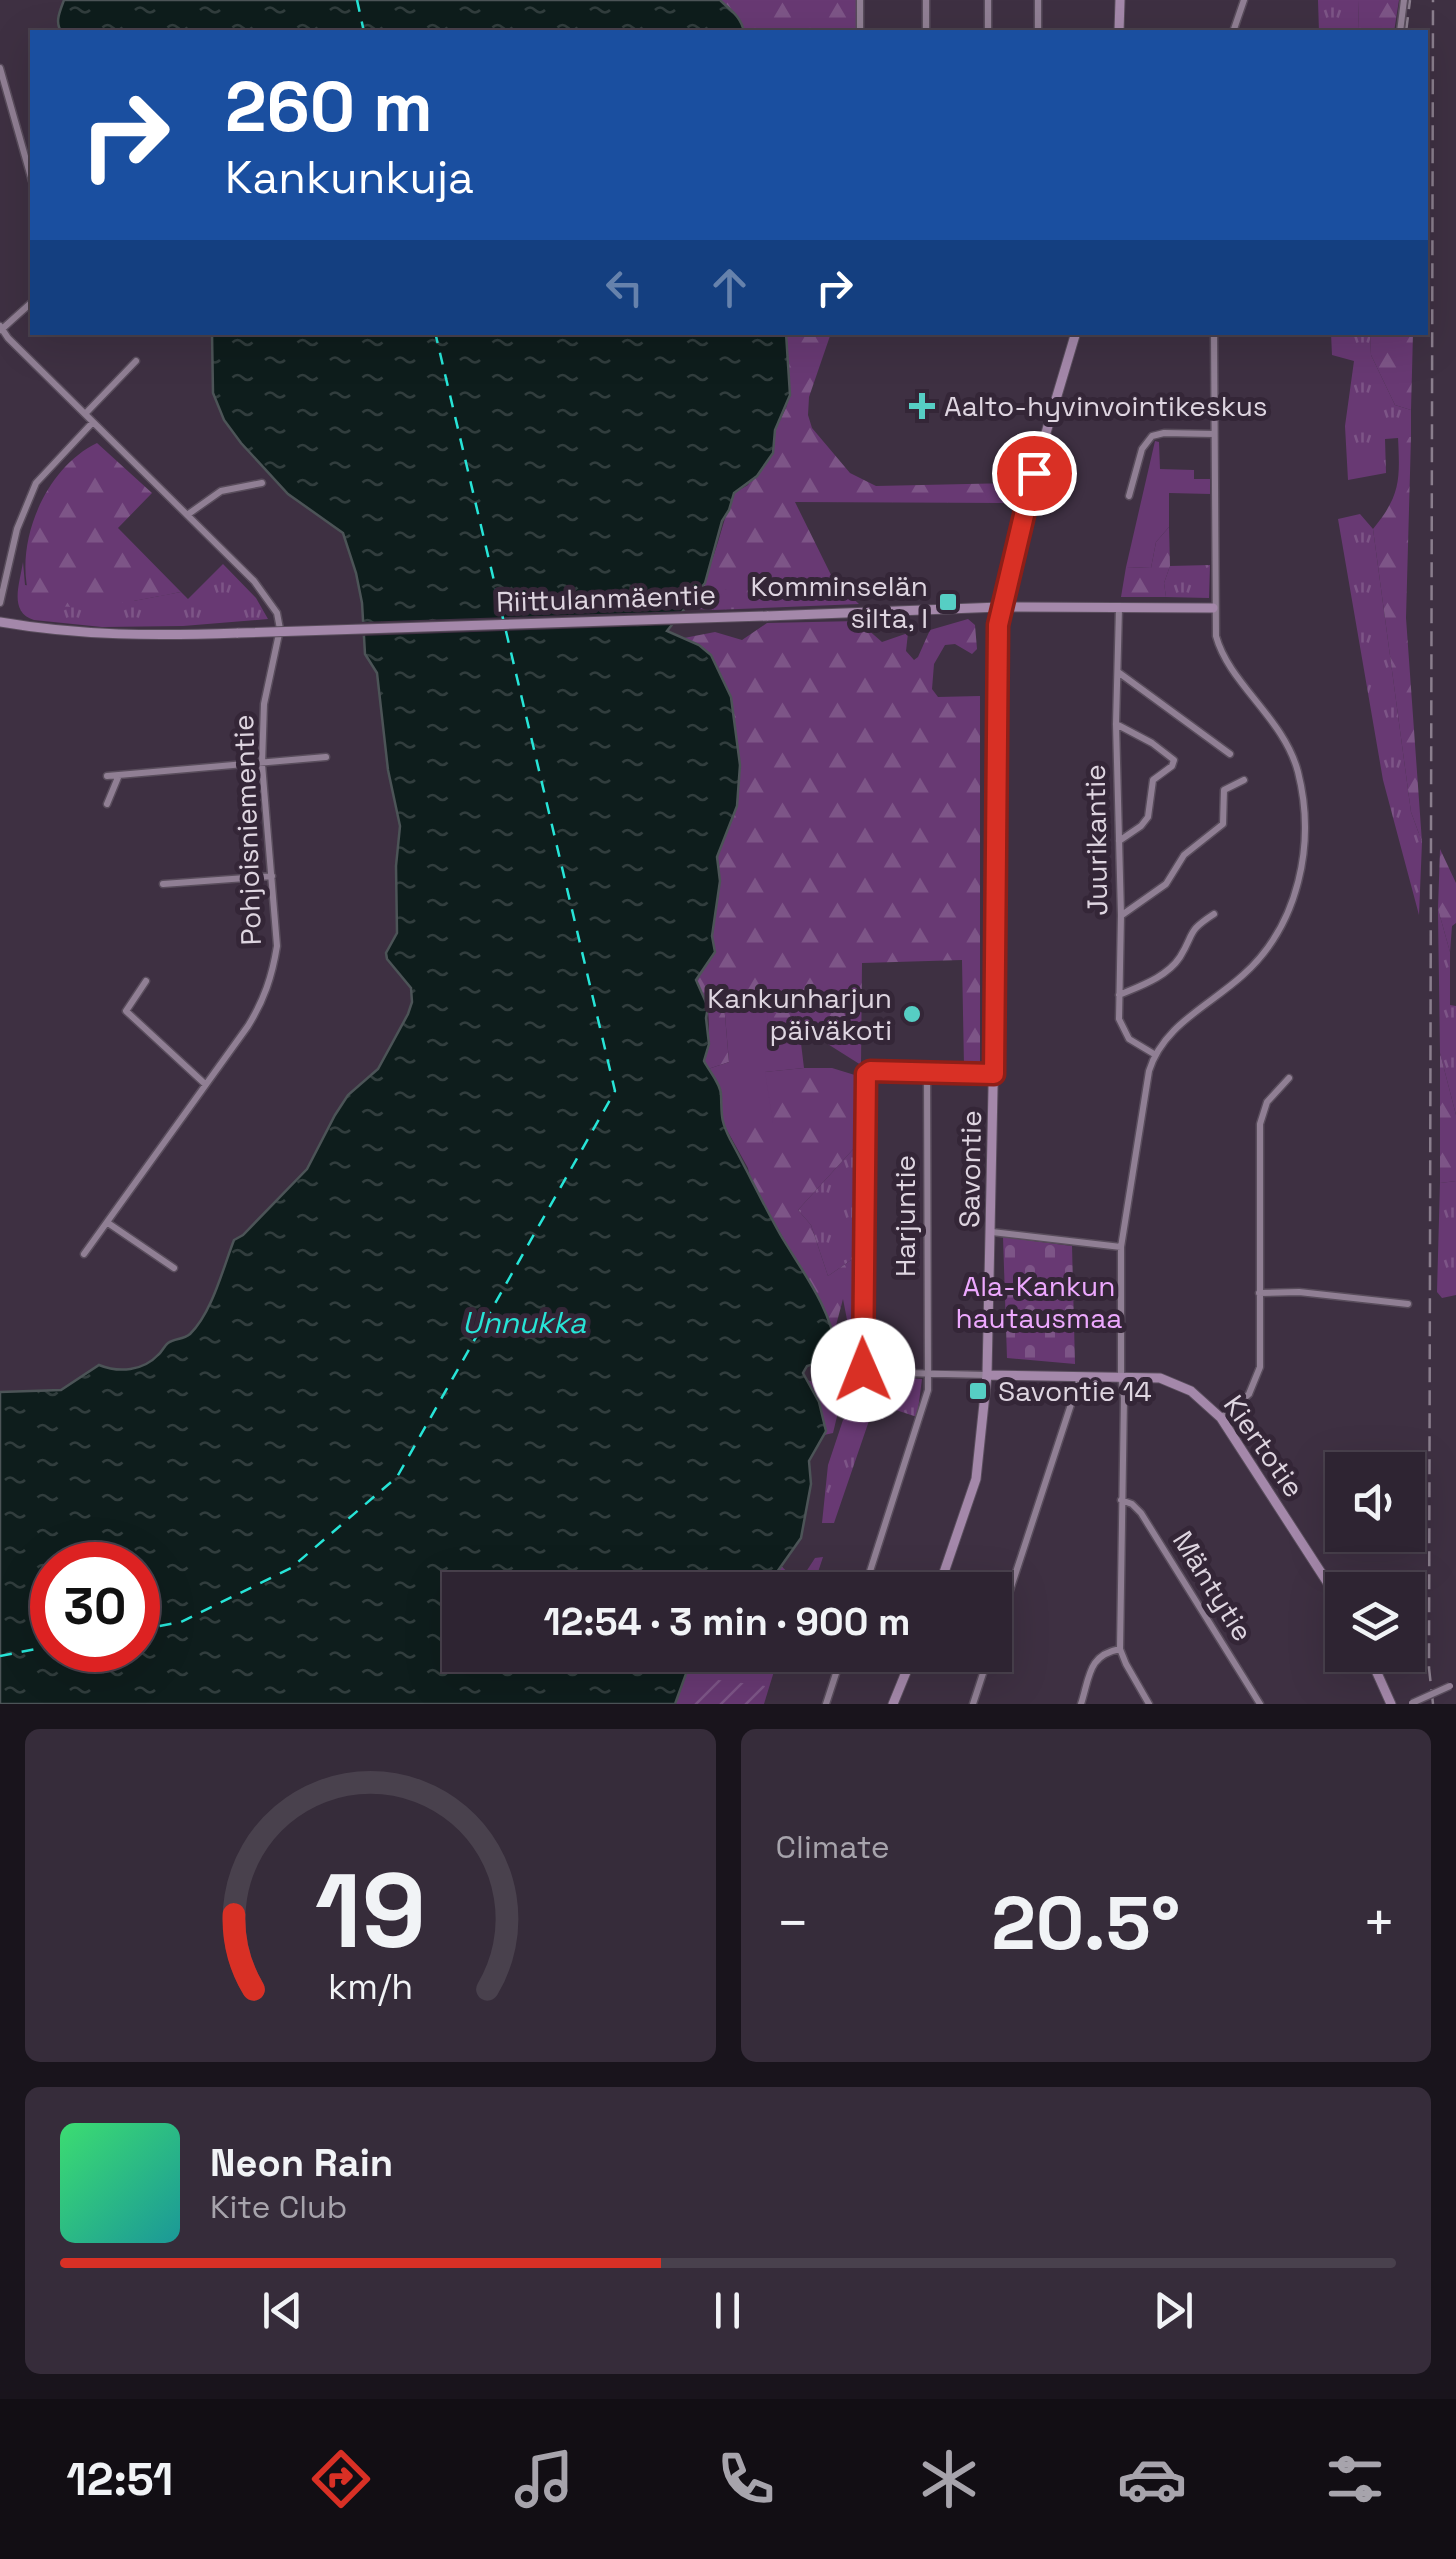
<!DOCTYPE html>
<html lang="en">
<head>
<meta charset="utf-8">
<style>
  body { margin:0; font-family:"Space Grotesk",sans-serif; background:#362c3a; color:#f1f3f6; height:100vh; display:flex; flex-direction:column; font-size:38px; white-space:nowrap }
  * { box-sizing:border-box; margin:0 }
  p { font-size:32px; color:#a7a4ac }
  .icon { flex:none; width:55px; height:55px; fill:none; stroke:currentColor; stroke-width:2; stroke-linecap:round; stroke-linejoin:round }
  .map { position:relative; height:1704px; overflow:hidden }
  .sheet { display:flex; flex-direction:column; gap:25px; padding:25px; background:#19141c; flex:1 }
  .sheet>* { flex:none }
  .hud { position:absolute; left:30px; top:30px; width:1398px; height:305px; border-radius:0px; box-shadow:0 10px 40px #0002,0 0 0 2px #49414d; background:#1a4fa0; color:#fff; overflow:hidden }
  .fabs { position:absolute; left:1325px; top:1452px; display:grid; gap:20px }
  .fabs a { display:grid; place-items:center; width:100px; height:100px; border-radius:0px; background:#2e2432; box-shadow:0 10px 40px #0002,0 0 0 2px #49414d; font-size:50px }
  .speed { position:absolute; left:30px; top:1542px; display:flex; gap:20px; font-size:50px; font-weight:700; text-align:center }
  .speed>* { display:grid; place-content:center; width:130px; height:130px; border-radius:50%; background:#2e2432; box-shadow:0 10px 40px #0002,0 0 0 2px #49414d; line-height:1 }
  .speed .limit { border:15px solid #d22; background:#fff; color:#111 }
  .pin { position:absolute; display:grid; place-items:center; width:85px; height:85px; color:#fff; margin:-42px; border:5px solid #fff; border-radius:50%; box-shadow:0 2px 10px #0007 }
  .me { position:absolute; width:110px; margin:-55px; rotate:359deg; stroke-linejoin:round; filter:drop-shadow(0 0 8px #0008) }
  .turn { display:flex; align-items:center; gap:35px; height:210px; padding:0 30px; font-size:45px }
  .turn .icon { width:130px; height:130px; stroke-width:2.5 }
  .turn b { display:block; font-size:70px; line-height:85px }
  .lanes { display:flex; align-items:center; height:95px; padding:0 30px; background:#0003; justify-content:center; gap:50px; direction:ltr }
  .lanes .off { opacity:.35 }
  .big { font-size:75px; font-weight:800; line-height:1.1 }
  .sheet .widget { flex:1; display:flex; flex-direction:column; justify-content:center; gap:15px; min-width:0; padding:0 35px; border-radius:15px; background:#362c3a }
  .sheet .dial { align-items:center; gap:0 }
  .dial svg { height:260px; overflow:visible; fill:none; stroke:#49414d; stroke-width:7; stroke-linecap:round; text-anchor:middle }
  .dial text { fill:#f1f3f6; stroke:none }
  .song { display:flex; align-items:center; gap:30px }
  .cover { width:120px; height:120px; border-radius:15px; background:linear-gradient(135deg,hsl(140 70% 55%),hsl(180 70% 35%)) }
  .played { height:10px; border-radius:5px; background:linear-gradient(90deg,#d93025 45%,#49414d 45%) }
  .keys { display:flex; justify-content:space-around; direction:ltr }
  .heat { display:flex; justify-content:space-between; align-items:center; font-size:55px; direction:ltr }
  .sheet .tiles { flex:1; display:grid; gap:25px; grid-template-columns:1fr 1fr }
  .widget:last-child { grid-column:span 2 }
  .trip { position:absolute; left:442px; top:1572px; width:570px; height:100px; border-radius:0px; background:#2e2432; box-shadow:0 10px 40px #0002,0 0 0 2px #49414d; font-weight:800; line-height:100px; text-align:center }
  .tab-bar { display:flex; height:160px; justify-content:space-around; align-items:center; background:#120e14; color:#a7a4ac }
  .tab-bar .icon { width:70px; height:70px }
  .tab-bar .current { color:#d93025 }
  .tab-bar b { font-size:45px; color:#f1f3f6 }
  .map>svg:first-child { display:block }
  .grass { fill:url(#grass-tufts) }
  .forest { fill:url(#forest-firs) }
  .cemetery { fill:url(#cemetery-stones) }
  .park { fill:#683973 }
  .garden { fill:url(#garden-furrows) }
  .water { fill:url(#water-ripples); stroke:#4c5457; stroke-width:2.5; fill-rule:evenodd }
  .pier { fill:#3e3042 }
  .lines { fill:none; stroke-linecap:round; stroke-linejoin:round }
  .ferry { stroke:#27e4d7; stroke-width:2.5; stroke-dasharray:12 10; stroke-linecap:butt }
  .street-casing { stroke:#594d5c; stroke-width:9 }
  .secondary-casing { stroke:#594d5c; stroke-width:11 }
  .street { stroke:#907f94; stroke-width:6 }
  .secondary { stroke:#a488aa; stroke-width:9 }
  .rail { stroke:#8a7e8d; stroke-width:2.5; stroke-dasharray:15 8; stroke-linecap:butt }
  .street-bridge-casing { stroke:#594d5c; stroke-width:9; stroke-linecap:butt }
  .secondary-bridge-casing { stroke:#594d5c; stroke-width:11; stroke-linecap:butt }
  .street-bridge { stroke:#907f94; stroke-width:6 }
  .secondary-bridge { stroke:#a488aa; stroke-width:9 }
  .route-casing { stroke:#8d1f18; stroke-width:25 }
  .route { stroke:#d93025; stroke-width:18 }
  .poi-dot { fill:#56cec4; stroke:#342637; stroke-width:4 }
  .labels { text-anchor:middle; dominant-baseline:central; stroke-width:10; stroke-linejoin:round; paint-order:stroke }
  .poi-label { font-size:28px; fill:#ded5e0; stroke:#342637; text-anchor:start }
  .street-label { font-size:28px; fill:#ded5e0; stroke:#342637 }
  .park-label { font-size:28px; fill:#eda8fe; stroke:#342637 }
  .water-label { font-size:30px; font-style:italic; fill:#27e4d7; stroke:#342637 }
</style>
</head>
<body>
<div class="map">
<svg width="1456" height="1704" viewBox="0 0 1456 1704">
  <defs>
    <pattern id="grass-tufts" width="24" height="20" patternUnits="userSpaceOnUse" patternTransform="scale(2.5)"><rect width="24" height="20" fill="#683973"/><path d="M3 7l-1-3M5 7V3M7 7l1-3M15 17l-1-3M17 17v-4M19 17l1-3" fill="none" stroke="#7d5587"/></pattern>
    <pattern id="forest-firs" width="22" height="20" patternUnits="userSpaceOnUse" patternTransform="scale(2.5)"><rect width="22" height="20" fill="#683973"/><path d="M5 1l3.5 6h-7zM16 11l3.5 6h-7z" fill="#7d5587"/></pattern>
    <pattern id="cemetery-stones" width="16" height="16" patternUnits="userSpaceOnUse" patternTransform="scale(2.5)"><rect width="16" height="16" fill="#683973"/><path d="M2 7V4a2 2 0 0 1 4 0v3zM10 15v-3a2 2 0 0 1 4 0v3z" fill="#7d5587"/></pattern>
    <pattern id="garden-furrows" width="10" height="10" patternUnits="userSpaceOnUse" patternTransform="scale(2.5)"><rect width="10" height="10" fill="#683973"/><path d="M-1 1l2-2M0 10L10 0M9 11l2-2" fill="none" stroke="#7d5587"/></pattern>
    <pattern id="water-ripples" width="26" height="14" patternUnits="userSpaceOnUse" patternTransform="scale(2.5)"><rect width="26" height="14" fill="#0e1d1c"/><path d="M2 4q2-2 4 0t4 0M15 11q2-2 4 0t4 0" fill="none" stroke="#313d3d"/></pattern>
  </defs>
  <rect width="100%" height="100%" fill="#3e3042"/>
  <!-- grass -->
  <path class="grass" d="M1318 0H1358L1359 32H1319Z
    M1331 333H1370L1371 355 1395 405 1411 410V437L1385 439 1386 473 1348 480 1345 426 1354 361 1332 355Z
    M1360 514 1373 529 1411 812 1422 842 1419 915 1383 780 1338 519Z
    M23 562 25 585 133 601 181 592 188 599 223 564 256 598 268 619 183 626 102 627 34 620C8 612 20 583 23 562Z
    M1210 565 1209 598 1166 597 1164 583 1170 566Z
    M834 581 859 604 713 610 724 589 756 591 790 582Z
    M1438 909 1450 952V1005L1456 1006V1115L1440 1053Z
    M856 1146 857 1256 828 1276 811 1225 798 1210Z
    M1456 1181V1295L1442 1298 1437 1292 1440 1183Z
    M847 1375 833 1433 824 1435 819 1402 807 1380 829 1387 836 1379Z
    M854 1376H860L861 1394H879V1376L922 1379 917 1417 875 1403 844 1410Z
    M873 1409 834 1523H822L828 1465 843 1420 847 1415Z"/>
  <!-- forest -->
  <path class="forest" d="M720 0H856V32H744C741 16 731 11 720 0Z
    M1358 0H1399L1394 32H1359Z
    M786 333H831L809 397 808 415 812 428 850 473 876 486 1013 483 1008 503 795 502 834 581 790 582 737 595 725 589 713 610 682 608C716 575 717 534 734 493L748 485 775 442V430L786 408 790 395Z
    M1370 333H1413L1411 410 1395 405 1371 355Z
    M1398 437H1411L1406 618 1422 842 1411 812 1373 529C1401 495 1400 479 1398 437Z
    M97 443 152 493 118 528 181 592C139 600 68 617 30 599 13 544 45 468 97 443Z
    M1169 527 1170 566 1164 583 1166 597H1121L1126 567 1151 568 1156 542Z
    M968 619 975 625 977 649 972 654 955 644 945 645 934 664 932 689 938 697 980 696V1065H964L962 960 862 963 861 1065 823 1041 769 1045 765 1001 724 1004 729 1062 708 1069 704 1061C709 1046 711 1017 706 1003 703 995 698 989 696 980L715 953 712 936 720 881 717 857 737 806 740 765 731 697 725 683 711 655 684 638 715 632 742 640 767 623 858 621 882 642 908 633 906 651 914 660 918 657 930 630Z
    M1440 849 1456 883V923L1452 926 1450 952 1438 909Z
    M1440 1053 1456 1115V1181L1440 1183Z
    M804 1068H832L858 1076 856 1146 798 1210 811 1225 828 1276 857 1256 856 1366 843 1299 834 1333 823 1307 751 1182 748 1168 723 1123 772 1122 764 1072Z
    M823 1557 812 1590H749L781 1566 792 1576 804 1575 815 1558Z"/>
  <!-- cemetery -->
  <path class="cemetery" d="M1003 1237 1072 1246 1075 1364 1007 1358Z"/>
  <!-- park -->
  <path class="park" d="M1155 441 1159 442 1160 469 1194 470V479H1210V494L1169 493V527L1156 542 1151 568 1126 567Z
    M766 1001 770 1044 801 1043 804 1068 765 1072 773 1123H723L719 1108 721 1095 708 1069 729 1062 724 1004Z
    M700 1655H779L764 1704H675L687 1671Z"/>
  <!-- garden -->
  <path class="garden" d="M703 1678 765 1686 760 1704H689Z"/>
  <!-- water -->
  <path class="water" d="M64 0H720C731 11 741 16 744 32H62C54 23 60 11 64 0Z
    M212 333H786L790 395 775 430 773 453 757 476 734 493 729 510 722 521 705 583 667 631 699 645 711 655 731 697 740 765 737 806 717 857 720 881 712 936 715 952 696 980 708 1007 706 1018 709 1044 704 1061C709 1071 721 1084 721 1095 722 1115 720 1119 730 1139 747 1170 762 1202 780 1234 801 1270 831 1307 836 1350L824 1361 807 1366 803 1373 819 1402 826 1431 809 1461 811 1484 801 1538 777 1572 749 1590H460V1655H700L687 1671 675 1704H0V1392L61 1390 99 1365C119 1373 143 1371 158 1355 162 1352 164 1346 168 1343 175 1338 183 1340 190 1334 212 1313 223 1268 234 1240L243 1235 307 1169 335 1115 348 1095 378 1069 408 1014 412 1002 411 988 387 959 386 953 397 933 396 866 400 826 388 770 377 673 365 654 362 603 356 573 343 533 288 494 241 443 224 420 213 393ZM52 1565H138V1650H52Z"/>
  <!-- pier -->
  <path class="pier" d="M686 611 676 625 359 636 358 622Z"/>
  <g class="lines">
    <!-- ferry -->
    <path class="ferry" d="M357 0 364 32
      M138 1630 181 1622 291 1568 397 1477 615 1091 435 332
      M0 1656 52 1646"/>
    <!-- street casing -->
    <g class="street-casing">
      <path id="street" d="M860 32V0
        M926 32V0
        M988 32V0
        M1038 32V0
        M1233 32 1244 0
        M1400 32 1404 0
        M0 68 32 181
        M0 326 8 338 254 581 277 613 280 629 264 704 262 764 277 946C272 977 264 1000 248 1026L84 1254
        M1 330 32 302
        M85 414 136 361
        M1129 496 1142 449 1152 436 1164 433 1214 434
        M187 515 221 491 262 483
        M0 603 17 529 36 483 93 422
        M1119 608 1116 724 1121 915 1119 1019 1129 1039 1154 1054
        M1118 672 1230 754
        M1116 724 1152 743 1174 760 1172 766 1153 780 1148 817 1141 826 1119 841
        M107 776 326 757
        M107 804 119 775
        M163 884 272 876
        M1122 915 1166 884 1184 855 1223 824 1224 790 1244 780
        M146 981 126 1011 205 1084
        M1119 995C1140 986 1167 977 1180 957 1195 933 1186 932 1214 914
        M108 1223 174 1268
        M992 1232 1121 1247
        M1259 1293 1299 1292 1408 1304
        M987 1375 864 1372V1078L869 1071 994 1074
        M1221 1418 1249 1394 1260 1367V1124L1267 1102 1289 1078
        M1121 1500 1132 1504 1141 1513 1260 1704
        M864 1590 928 1390 927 1073
        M995 1636 1080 1377
        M826 1704 842 1655
        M973 1704 989 1655
        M1081 1704C1090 1676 1088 1655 1120 1649
        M1149 1704 1126 1664 1120 1649 1124 1398 1121 1376V1247L1149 1071C1163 1025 1209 1006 1243 975 1299 925 1316 843 1298 772 1284 718 1229 684 1216 636L1214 332"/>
    </g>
    <!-- secondary casing -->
    <g class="secondary-casing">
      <path id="secondary" d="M1119 32 1120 0
        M767 616 1000 607 1213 608
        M0 622C80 636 157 636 238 633
        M987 1375 1160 1378 1191 1391 1221 1418 1342 1605
        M938 1590 976 1479 987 1375 996 945 998 625 1034 473 1076 332
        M1369 1655 1391 1704
        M893 1704 913 1655"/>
    </g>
    <!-- street -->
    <use href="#street" class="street"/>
    <!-- secondary -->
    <use href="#secondary" class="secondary"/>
    <!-- rail -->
    <path class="rail" d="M1406 32 1410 0
      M1433 1704 1429 1668 1433 0"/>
    <!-- street-bridge casing -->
    <g class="street-bridge-casing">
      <path id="street-bridge" d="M1412 1703 1450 1686"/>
    </g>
    <!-- secondary-bridge casing -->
    <g class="secondary-bridge-casing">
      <path id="secondary-bridge" d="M238 633 767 616"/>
    </g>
    <!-- street-bridge -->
    <use href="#street-bridge" class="street-bridge"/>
    <!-- secondary-bridge -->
    <use href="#secondary-bridge" class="secondary-bridge"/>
  </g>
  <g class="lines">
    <!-- route casing -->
    <g class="route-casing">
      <path id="route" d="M863 1370 866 1074 870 1071 994 1074 998 625 1034 473"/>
    </g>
    <!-- route -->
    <use href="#route" class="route"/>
  </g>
  <!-- markers -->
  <g class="poi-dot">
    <path d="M917 391h10v10h10v10h-10v10h-10v-10h-10v-10h10z"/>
    <rect x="938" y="592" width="20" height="20" rx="5"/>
    <circle cx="912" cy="1014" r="10"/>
    <rect x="968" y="1381" width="20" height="20" rx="5"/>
  </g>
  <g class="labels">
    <!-- poi labels -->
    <g class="poi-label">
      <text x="944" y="406">Aalto-hyvinvointikeskus</text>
      <text x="928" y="586" text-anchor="end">Komminselän<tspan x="928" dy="32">silta, I</tspan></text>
      <text x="892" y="998" text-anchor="end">Kankunharjun<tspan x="892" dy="32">päiväkoti</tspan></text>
      <text x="998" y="1391">Savontie 14</text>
    </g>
    <!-- street labels -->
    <g class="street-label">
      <text transform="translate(606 598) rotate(-2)">Riittulanmäentie</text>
      <text transform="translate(247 830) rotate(-92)">Pohjoisniementie</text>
      <text transform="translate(1096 840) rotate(-91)">Juurikantie</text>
      <text transform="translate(970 1169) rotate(-89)">Savontie</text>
      <text transform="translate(905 1216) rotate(-90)">Harjuntie</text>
      <text transform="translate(1264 1446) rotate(55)">Kiertotie</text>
      <text transform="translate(1213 1586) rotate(58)">Mäntytie</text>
    </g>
    <!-- park labels -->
    <g class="park-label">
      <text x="1039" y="1286">Ala-Kankun<tspan x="1039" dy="32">hautausmaa</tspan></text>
    </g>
    <!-- water labels -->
    <g class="water-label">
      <text x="524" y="1322">Unnukka</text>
    </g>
  </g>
</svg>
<div class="fabs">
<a><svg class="icon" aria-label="sound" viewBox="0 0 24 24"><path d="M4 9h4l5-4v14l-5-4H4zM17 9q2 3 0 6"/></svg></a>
<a><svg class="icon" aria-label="layers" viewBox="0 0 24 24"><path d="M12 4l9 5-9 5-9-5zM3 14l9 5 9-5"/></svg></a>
</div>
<div class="speed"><div class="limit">30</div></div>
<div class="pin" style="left:1034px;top:473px;background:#d93025"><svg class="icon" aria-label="arrive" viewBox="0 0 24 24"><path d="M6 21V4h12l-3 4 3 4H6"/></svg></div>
<svg class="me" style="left:863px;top:1370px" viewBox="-20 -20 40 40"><circle r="19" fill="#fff"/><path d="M0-13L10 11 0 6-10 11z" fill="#d93025"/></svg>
<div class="trip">12:54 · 3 min · 900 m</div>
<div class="hud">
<div class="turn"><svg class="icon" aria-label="right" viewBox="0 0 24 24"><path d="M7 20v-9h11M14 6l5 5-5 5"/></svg><div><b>260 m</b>Kankunkuja</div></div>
<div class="lanes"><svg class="icon off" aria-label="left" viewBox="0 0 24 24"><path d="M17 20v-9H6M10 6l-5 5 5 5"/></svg><svg class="icon off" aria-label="ahead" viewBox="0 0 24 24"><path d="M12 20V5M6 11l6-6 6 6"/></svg><svg class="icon" aria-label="right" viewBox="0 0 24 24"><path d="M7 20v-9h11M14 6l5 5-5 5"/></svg></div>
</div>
</div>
<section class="sheet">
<div class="tiles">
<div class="widget dial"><svg viewBox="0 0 100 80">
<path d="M14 69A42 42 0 1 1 86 69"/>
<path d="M14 69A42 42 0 0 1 8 46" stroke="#d93025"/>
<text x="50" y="56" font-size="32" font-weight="700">19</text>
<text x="50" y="72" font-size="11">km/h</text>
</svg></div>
<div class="widget"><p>Climate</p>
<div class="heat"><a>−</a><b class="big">20.5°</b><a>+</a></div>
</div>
<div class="widget">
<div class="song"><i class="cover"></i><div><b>Neon Rain</b><p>Kite Club</p></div></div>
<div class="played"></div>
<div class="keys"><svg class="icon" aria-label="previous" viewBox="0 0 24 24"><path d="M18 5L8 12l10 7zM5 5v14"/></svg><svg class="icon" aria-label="pause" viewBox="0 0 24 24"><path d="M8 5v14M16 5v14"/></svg><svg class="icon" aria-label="next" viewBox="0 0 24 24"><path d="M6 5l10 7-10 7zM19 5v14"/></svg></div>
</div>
</div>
</section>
<nav class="tab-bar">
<b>12:51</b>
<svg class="icon current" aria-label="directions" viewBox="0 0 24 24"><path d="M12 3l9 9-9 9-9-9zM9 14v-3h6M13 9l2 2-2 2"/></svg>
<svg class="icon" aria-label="music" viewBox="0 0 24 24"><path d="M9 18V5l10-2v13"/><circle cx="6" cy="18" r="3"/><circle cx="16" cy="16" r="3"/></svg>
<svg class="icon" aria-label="phone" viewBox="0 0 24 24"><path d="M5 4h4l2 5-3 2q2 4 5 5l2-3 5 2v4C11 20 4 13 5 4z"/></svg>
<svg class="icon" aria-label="climate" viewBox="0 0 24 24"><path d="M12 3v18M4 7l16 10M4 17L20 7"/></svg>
<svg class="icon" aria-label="car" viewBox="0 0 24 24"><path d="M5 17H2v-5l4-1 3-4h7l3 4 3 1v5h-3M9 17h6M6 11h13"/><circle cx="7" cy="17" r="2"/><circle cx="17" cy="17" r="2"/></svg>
<svg class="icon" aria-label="filters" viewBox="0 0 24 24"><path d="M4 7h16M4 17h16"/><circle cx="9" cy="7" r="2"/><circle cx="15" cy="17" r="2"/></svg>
</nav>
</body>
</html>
